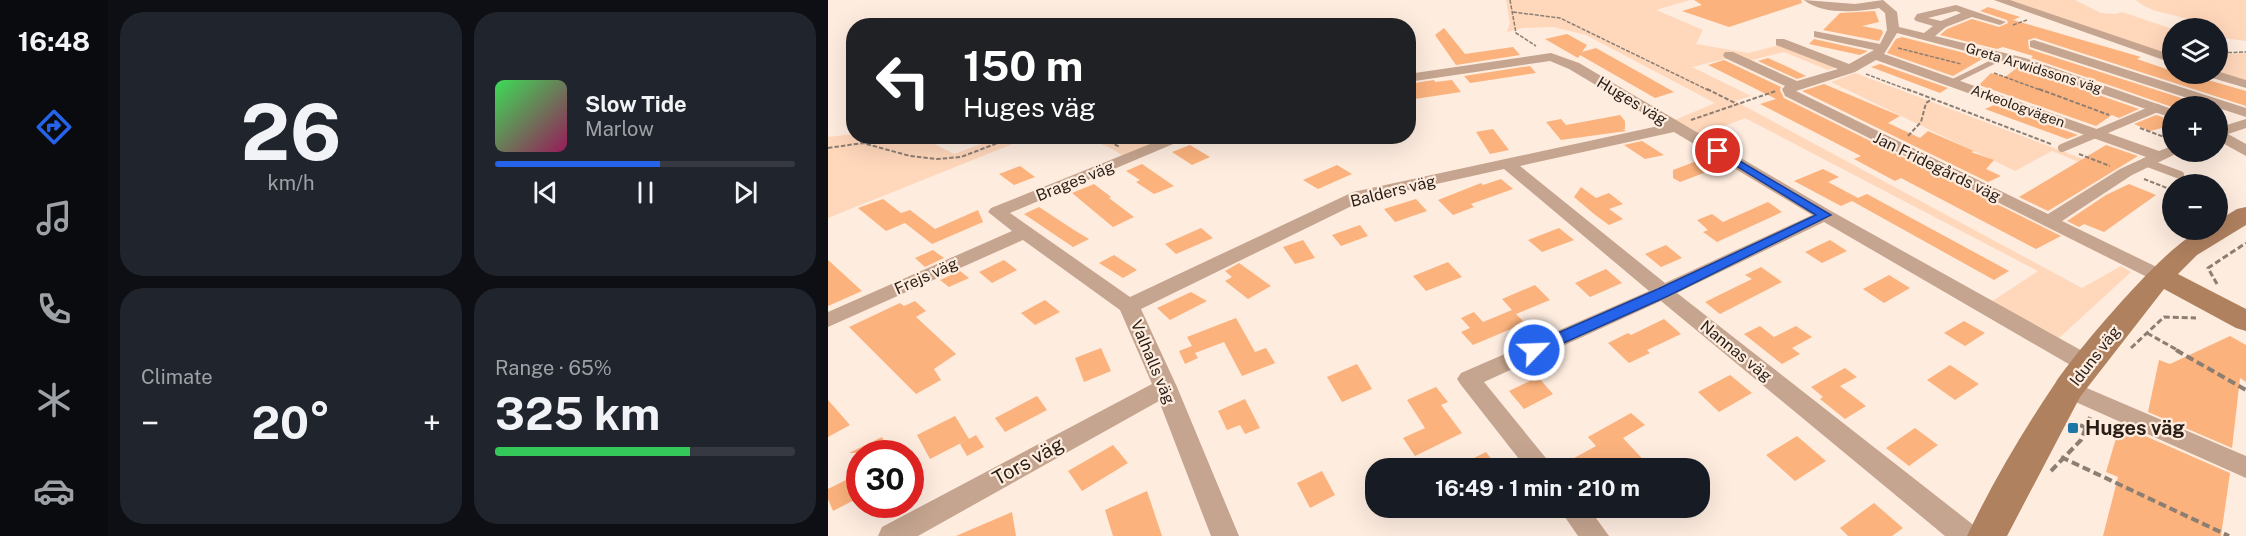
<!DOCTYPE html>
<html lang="en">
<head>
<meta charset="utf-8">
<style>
  body { margin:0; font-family:"Public Sans",sans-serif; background:#20242c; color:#f1f3f6; height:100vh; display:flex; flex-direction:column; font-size:22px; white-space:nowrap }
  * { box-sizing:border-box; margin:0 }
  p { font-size:20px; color:#9ea1a6 }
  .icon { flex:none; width:33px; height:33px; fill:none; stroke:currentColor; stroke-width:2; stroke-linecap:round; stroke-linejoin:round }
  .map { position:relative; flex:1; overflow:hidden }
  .drawer { display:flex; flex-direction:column; gap:12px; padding:12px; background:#0d0f14; width:720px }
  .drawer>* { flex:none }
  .banner { position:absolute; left:18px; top:18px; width:570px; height:126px; border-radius:24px; box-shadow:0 6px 24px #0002; background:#202124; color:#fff; overflow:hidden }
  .controls { position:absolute; left:1334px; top:18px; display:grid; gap:12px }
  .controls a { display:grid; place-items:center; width:66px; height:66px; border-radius:50%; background:#171b24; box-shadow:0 6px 24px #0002; font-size:30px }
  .speed { position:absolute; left:18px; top:440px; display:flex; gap:12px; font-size:30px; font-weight:700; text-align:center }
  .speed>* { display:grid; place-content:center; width:78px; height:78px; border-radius:50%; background:#171b24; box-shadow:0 6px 24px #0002; line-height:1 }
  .speed .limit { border:9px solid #d22; background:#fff; color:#111 }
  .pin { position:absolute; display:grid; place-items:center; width:51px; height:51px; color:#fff; margin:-26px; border:3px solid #fff; border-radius:50%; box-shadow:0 2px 6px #0007 }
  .me { position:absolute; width:66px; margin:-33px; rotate:66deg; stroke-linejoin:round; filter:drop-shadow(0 0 4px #0008) }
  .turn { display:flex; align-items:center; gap:21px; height:126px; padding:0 18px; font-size:27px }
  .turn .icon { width:78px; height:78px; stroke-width:2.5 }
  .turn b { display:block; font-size:42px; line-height:51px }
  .big { font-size:45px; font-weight:700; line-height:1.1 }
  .drawer .tile { flex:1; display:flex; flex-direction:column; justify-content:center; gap:9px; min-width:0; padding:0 21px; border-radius:24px; background:#20242c }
  .drawer .dial { align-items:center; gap:0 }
  .dial b { font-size:78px; line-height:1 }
  .song { display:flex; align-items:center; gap:18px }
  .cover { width:72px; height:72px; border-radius:9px; background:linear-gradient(135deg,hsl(130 70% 55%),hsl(330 70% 35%)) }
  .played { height:6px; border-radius:3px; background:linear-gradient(90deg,#2563eb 55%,#363941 55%) }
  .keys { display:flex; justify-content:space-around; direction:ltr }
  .heat { display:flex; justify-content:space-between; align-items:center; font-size:33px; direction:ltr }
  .charge { height:9px; border-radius:4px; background:linear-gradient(90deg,#34c759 65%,#363941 0) }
  .drawer .tiles { flex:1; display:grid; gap:12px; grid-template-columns:repeat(2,1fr) }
  .trip { position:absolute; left:537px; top:458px; width:345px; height:60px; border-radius:24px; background:#171b24; box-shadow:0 6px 24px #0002; font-weight:700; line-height:60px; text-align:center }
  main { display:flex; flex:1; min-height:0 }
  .dock { display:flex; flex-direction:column; width:108px; justify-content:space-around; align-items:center; background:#090b0e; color:#9ea1a6 }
  .dock .icon { width:42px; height:42px }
  .dock .selected { color:#2563eb }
  .dock b { font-size:27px; color:#f1f3f6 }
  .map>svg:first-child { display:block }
  .green { fill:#ffd7bb }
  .building { fill:#fbb27d }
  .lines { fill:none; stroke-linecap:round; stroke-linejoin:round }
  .path-far3 { stroke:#8c7e73; stroke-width:1.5; stroke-dasharray:4 1.5; stroke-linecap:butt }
  .path-far2 { stroke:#8c7e73; stroke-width:2; stroke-dasharray:4.5 2; stroke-linecap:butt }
  .path-far1 { stroke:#8c7e73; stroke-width:3; stroke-dasharray:6 3; stroke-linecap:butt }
  .path { stroke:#8c7e73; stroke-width:4; stroke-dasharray:8 4; stroke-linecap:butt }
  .lane-far1 { stroke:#c5a58f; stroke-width:5 }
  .lane { stroke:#c5a58f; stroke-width:8 }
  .street { fill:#c5a58f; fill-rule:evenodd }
  .secondary { fill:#af815f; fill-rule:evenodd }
  .route { fill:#2563eb; stroke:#184099; stroke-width:1.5 }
  .poi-dot { fill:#1d77a6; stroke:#feecdf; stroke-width:2 }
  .labels { text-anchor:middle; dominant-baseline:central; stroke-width:4.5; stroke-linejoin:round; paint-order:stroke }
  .far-street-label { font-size:14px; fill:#291e16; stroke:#feecdf }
  .street-label { font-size:16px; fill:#291e16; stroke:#feecdf }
  .near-poi-label { font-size:20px; font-weight:bold; fill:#291e16; stroke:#feecdf; text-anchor:start }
  .near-street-label { font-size:20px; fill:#291e16; stroke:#feecdf }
</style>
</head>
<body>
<main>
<nav class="dock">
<b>16:48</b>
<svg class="icon selected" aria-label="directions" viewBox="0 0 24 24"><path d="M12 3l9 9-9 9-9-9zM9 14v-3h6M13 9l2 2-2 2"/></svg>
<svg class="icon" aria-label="music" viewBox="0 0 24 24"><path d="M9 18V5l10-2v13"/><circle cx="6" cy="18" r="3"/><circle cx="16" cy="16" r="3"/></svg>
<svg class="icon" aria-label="phone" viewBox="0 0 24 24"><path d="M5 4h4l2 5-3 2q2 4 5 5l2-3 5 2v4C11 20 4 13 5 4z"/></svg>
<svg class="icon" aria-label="climate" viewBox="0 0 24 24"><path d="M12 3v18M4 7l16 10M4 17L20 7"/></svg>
<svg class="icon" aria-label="car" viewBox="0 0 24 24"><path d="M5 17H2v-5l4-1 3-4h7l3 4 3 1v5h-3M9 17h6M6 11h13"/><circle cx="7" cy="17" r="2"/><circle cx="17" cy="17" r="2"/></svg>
</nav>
<section class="drawer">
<div class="tiles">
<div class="tile dial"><b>26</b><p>km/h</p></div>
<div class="tile">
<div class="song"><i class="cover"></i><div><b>Slow Tide</b><p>Marlow</p></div></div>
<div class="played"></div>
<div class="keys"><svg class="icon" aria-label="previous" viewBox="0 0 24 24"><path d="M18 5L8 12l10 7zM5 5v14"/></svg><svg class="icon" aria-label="pause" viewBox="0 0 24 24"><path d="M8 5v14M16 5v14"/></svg><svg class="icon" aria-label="next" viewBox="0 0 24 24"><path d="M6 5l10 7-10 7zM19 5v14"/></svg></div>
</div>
<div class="tile"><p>Climate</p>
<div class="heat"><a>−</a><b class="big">20°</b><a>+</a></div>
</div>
<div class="tile"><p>Range · 65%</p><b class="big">325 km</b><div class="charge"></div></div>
</div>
</section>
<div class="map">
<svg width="1418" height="536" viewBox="0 0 1418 536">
  <rect width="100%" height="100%" fill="#feecdf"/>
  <!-- green -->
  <path class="green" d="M678 0H862L828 10 875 30 868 44 920 53 952 45 1011 67 1000 70 956 52 920 61 903 52 896 53 901 58 864 67 923 96 907 101 1254 288 1293 266 1303 272 1231 338 1163 302 1210 271 917 118 874 135 847 120 887 103 758 35 725 27 695 28 679 32 682 23Z
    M1166 0H1247L1273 13 1287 14 1294 12 1344 29V52L1338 53Z
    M1308 0H1418V41L1394 38 1396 42 1389 44V28H1364L1365 22C1347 12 1324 15 1308 0Z
    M1418 53V80L1389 71V55Z
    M1027 73 1282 169 1280 174 1224 151 1187 171 1003 82Z
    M25 134 26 136 93 137 126 154 173 137H202L0 218V137Z
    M230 137H357L299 160C280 141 256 139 230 137Z"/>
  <!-- building -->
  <path class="building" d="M866 0H973L974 3 901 27 854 11 874 5Z
    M1160 7 1192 17 1185 20 1313 57 1309 59 1344 71V74H1359L1418 91V106L1207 38 1200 40 1201 49 1378 106 1344 107 1203 58 1205 56 1175 47 1169 49 1112 35 1119 29 1144 19 1171 27 1180 23 1179 20 1152 11Z
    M1047 11 1051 22 1034 26 1054 30 1055 33 1051 41 995 30 1012 13Z
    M616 28 637 54 685 47 692 55 628 65 607 35Z
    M739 34 759 45 754 52 768 48 846 92 827 98 752 55 750 58 717 39Z
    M1074 37 1156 58 1125 76 1059 53 1068 39Z
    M986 39 1040 51 1032 55 981 44Z
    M940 58 962 68 978 76 969 79 930 61Z
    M896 60 953 87 952 90 956 98 1233 236 1208 249 1073 178 1067 181 1026 159 1033 156 932 104 948 99 880 65Z
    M1052 64 1120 88 1112 93 1043 67Z
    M702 66 708 73 642 83 636 76Z
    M1190 67 1311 109 1291 118 1284 115 1268 126 1151 85 1163 73 1177 77Z
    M606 80 607 82 624 80 633 92 580 100V84Z
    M996 84 1072 116 1060 123 1092 138 1100 131 1146 151 1143 152 1166 160 1158 169 1173 176 1160 182 974 91Z
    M1166 105 1250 135 1239 139 1157 109Z
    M792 115 797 121V129H795L798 131 733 140 718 122 733 119 738 125Z
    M1328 115 1344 120V132L1334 128 1322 131 1306 124Z
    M665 129 681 150 662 154 648 132Z
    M814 141 836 155 817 159 796 145Z
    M362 145 382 157 364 165 344 152Z
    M1278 145 1310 156 1220 211 1191 197Z
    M874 159 889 168 852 182 845 178V170Z
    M314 164 346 186 326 194 308 182 312 180 298 171Z
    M509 165 524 174 490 189 475 180Z
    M192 166 207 177 186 185 171 174Z
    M995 169 1011 177 1000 182 1030 198 1039 194 1181 271 1166 280 1024 201 1013 206 966 181Z
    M673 179 685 189 643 204 646 207 625 215 610 200 653 183 655 185Z
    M266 184 283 197 281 198 306 217 285 227 244 193Z
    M1301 184 1328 195 1276 232 1256 224 1251 227 1239 221 1278 195Z
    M753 187 768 198 781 193 795 204 781 209 795 219 781 225 766 214 746 197Z
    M55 199 73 213 82 210 107 229 150 210 155 222 104 244 77 223 58 231 30 208Z
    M588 199 599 211 567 222 556 209Z
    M940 202 954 212 889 242 875 232 880 230 869 220 884 214 895 222Z
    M211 207 246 230 261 239 245 247 196 214Z
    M532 225 540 236 513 246 504 235Z
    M373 228 385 238 348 254 337 244Z
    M731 228 746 240 714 252 700 240Z
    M475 240 487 258 467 264 455 247Z
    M1002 240 1019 251 994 263 977 252Z
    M838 245 854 258 833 267 817 254Z
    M105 250 116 258 97 267 87 258Z
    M286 255 309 270 295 278 271 263Z
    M0 260 34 291 0 306Z
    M176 260 189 270 164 283 151 272Z
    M620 262 634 277 598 291 585 276Z
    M411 263 443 286 420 299 397 281 404 277 397 271Z
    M933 267 954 282 892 314 877 302 924 279 917 275Z
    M778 269 794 283 762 297 747 283Z
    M132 271 141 278 121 287 112 280Z
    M1061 275 1082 288 1056 303 1035 289Z
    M707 285 722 300 688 314 697 323 645 345 633 332 642 328 633 318 646 312 655 322 684 310 674 299Z
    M363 292 379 301 342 320 329 308Z
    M217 300 232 312 207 325 193 313Z
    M87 301 98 311 88 317 128 354 106 369 113 380 88 394 21 327 72 303 76 306Z
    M408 318 427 352 438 348 447 363 414 376 396 342 367 353 370 358 357 364 351 351 364 346 359 337Z
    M836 319 853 334 819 350 822 353 801 363 780 343 800 333 803 335Z
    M1136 321 1157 333 1137 346 1116 333Z
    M932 326 946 337 968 326 984 337 964 348 972 354 954 364 916 334Z
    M1402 336 1418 345V382L1412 378 1404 448 1320 412 1331 360 1342 364Z
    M273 348 283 371 256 382 247 358Z
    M529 364 544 389 514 402 499 377Z
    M1122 365 1151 384 1127 400 1099 380Z
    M1017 368 1029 377 1012 386 1038 406 1017 419 992 399 995 397 983 387Z
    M902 375 924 393 891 412 870 392Z
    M710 377 725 394 696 409 681 391Z
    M608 387 620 402 613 405 634 433 587 456 575 438 597 428 579 400Z
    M209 396 219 410 177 432 167 418Z
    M417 399 432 428 417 434 412 425 399 430 390 411Z
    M0 400 22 425 0 437Z
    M803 413 817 425 795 438 823 468H728L768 446 760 437Z
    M127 416 141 439 102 459 89 435Z
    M1292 425 1402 473 1393 536H1275L1290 477 1278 472Z
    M1087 428 1110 445 1081 466 1058 448Z
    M148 435 156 447 139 456 132 444Z
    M969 436 998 461 967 481 938 455Z
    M54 437 62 453H21Z
    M285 445 300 463 254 491 240 471Z
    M658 452 670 468H626Z
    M494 471 507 495 482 508 469 483Z
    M32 473V497L5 511 0 499V489Z
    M319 491 334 536H285L277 510Z
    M1046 503 1075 528 1064 536H1020L1012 528Z
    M184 512 188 536H128Z"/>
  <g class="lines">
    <!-- path-far3 -->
    <path class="path-far3" d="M682 0 688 33 708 46
      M685 12 732 18 882 91
      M1185 25 1199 20
      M1070 48 1133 64
      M1389 53 1418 52
      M1166 73 1215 91
      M1038 74 1083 91"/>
    <!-- path-far2 -->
    <path class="path-far2" d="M879 89 909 104
      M1079 89 1223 144
      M1211 89 1281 115
      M863 120 948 91
      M1312 128 1339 138
      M269 136 292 147
      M1080 136 1093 122 1098 103 1104 99
      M0 148 35 143 82 156 109 159 133 157 188 136
      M1251 154 1282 166
      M1316 179 1344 190"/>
    <!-- path-far1 -->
    <path class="path-far1" d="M1389 284 1380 268 1418 243
      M1319 333 1351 351
      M1303 348 1336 317 1368 318"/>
    <!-- path -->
    <path class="path" d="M1348 350 1418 390
      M1252 425 1260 429
      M1233 457 1401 536
      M1223 471 1253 440 1262 417"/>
    <!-- lane-far1 -->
    <path class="lane-far1" d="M1124 82 1177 56"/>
    <!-- lane -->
    <path class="lane" d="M1234 148 1329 108
      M1317 162 1352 175"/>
    <!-- street -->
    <path class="street" d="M976 0 1027 4 1055 0 1069 12 1071 27 1096 33 1105 26 1088 21 1086 19 1089 14 1128 5 1178 22 1172 25 1144 17 1118 27 1107 36 1197 58 1344 109V118L1187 64 1069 33 1056 54 1331 151 1344 146V152H1352L1304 175 1234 221 1339 272 1342 276 1339 280 1332 282 1325 280 957 96 954 89 957 86 897 58 895 55 897 52H905L969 81 1010 69 948 45V39H956L1021 64 1046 50 986 37V31L1052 44 1059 30 1057 13 1051 8C1029 12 994 15 976 0ZM1128 11 1133 13 1113 21 1100 18ZM1048 60 1318 157 1292 169 1220 214 968 91 1027 72Z
      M1166 0H1182L1344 55V63Z
      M1206 40 1418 108V117L1202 47V41Z
      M723 53 751 63 1003 211 1267 358 1270 364 1267 370 1259 372 1251 370 996 222 849 293 1148 527 1152 536H1117L833 301 656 382 726 468H698L633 385 629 379 633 373 821 291 676 169 536 200 313 309 349 387 411 536H383L331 401 90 536H50L54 527 324 384 292 310 195 240 0 327V312L184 231 160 212 163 208 342 136H364L182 213 302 297 525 192 835 125 741 69 722 61 580 82V74ZM846 132 984 215 837 283 692 166Z
      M1389 71 1418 80V88L1381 77 1379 74H1389Z
      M1418 119V128L1400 134 1418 144V156L1389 140V128Z
      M1240 380 1418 456V478L1232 395 1228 389 1232 383Z
      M730 507H760L781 536H750Z"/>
    <!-- secondary -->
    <path class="secondary" d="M1418 207V225L1369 255 1350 274 1418 309V331L1408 328 1336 289 1252 397 1179 536H1139C1164 483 1195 431 1228 382 1247 353 1345 236 1375 230 1379 229 1385 230 1389 230V221L1409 209Z"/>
  </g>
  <!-- route -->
  <path class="route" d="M890 148 1003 215 840 296 711 354H700L698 350 700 346 830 289 988 215 887 153 885 151Z"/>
  <!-- markers -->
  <rect class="poi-dot" x="1239" y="422" width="12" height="12" rx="3"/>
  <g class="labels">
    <!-- far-street labels -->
    <g class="far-street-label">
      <text transform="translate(1206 68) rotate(17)">Greta Arwidssons väg</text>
      <text transform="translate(1190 106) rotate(20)">Arkeologvägen</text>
    </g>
    <!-- street labels -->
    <g class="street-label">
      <text transform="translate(804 101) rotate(31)">Huges väg</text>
      <text transform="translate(1109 167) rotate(26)">Jan Fridegårds väg</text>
      <text transform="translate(247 181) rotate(-22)">Brages väg</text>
      <text transform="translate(565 191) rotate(-14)">Balders väg</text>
      <text transform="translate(98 276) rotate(-24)">Frejs väg</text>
      <text transform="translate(908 351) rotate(39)">Nannas väg</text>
      <text transform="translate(1267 356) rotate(-52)">Iduns väg</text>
      <text transform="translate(325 362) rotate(67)">Valhalls väg</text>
    </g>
    <!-- near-poi labels -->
    <g class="near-poi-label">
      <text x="1257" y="428">Huges väg</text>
    </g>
    <!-- near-street labels -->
    <g class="near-street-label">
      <text transform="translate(200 461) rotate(-29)">Tors väg</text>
    </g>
  </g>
</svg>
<div class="controls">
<a><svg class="icon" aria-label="layers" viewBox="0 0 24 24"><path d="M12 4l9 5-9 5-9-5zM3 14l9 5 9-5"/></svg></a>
<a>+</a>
<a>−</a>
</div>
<div class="speed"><div class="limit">30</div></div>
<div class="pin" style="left:890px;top:151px;background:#d93025"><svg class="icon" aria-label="arrive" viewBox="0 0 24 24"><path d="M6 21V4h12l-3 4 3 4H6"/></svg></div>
<svg class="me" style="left:706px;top:350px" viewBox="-20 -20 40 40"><circle r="17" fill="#2563eb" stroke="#fff" stroke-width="3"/><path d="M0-11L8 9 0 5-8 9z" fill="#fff"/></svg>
<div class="trip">16:49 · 1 min · 210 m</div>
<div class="banner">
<div class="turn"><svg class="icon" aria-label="left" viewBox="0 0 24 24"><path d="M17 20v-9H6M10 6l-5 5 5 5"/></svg><div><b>150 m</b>Huges väg</div></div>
</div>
</div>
</main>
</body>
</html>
